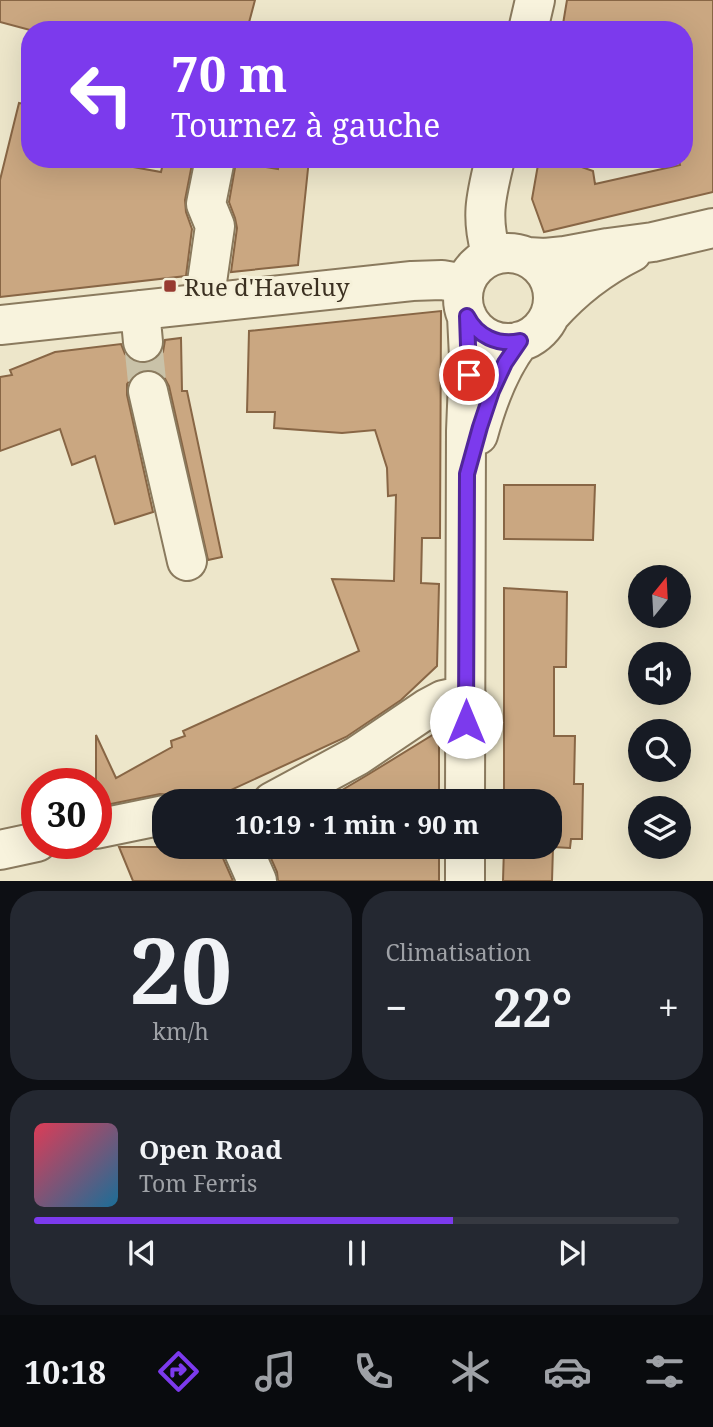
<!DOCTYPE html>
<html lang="fr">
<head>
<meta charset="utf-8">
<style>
  body { margin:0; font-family:"Noto Serif",serif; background:#242831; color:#f1f3f6; height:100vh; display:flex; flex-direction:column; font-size:26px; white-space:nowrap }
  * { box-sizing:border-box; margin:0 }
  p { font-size:23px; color:#9ea1a6 }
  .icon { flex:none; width:38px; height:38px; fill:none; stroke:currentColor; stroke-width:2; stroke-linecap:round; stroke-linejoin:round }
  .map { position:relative; height:881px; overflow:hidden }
  .panel { display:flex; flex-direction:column; gap:10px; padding:10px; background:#0d0f14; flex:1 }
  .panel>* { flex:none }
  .top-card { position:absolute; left:21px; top:21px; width:672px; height:147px; border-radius:28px; box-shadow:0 7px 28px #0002; background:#7c3aed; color:#fff; overflow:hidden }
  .needle { width:46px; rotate:18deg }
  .controls { position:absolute; left:628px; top:565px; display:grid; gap:14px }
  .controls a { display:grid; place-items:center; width:63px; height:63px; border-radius:50%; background:#171b24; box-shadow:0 7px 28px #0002; font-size:35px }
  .speed { position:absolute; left:21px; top:768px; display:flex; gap:14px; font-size:35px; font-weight:700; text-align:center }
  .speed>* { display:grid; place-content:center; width:91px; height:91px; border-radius:50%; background:#171b24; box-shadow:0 7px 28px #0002; line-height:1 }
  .speed .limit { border:10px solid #d22; background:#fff; color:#111 }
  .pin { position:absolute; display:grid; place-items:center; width:60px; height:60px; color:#fff; margin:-30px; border:4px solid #fff; border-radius:50%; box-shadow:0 2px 7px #0007 }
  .me { position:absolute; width:77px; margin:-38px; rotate:0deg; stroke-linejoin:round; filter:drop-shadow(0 0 5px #0008) }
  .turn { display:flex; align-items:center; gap:24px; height:147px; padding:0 35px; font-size:32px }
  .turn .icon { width:91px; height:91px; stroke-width:2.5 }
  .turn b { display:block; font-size:49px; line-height:60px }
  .big { font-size:52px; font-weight:700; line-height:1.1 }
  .panel .tile { flex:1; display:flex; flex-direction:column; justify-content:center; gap:10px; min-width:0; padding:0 24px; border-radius:28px; background:#242831 }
  .panel .dial { align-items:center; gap:0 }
  .dial b { font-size:91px; line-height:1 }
  .song { display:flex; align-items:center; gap:21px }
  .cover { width:84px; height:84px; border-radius:10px; background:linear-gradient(135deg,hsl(350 70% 55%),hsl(200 70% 35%)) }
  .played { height:7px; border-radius:4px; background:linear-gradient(90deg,#7c3aed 65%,#363941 65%) }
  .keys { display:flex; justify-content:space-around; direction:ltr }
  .heat { display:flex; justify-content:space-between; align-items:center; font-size:38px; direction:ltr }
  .panel .tiles { flex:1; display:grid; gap:10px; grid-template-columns:1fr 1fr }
  .tile:last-child { grid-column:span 2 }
  .trip { position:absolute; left:152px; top:789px; width:410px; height:70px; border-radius:28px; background:#171b24; box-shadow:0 7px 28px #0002; font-weight:700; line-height:70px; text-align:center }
  .tab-bar { display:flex; height:112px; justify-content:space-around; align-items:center; background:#090b0e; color:#9ea1a6 }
  .tab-bar .icon { width:49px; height:49px }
  .tab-bar .current { color:#7c3aed }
  .tab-bar b { font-size:32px; color:#f1f3f6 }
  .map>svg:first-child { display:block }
  .building { fill:#caa781; stroke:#886645; stroke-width:2 }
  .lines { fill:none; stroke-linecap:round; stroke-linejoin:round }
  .minor-tunnel { stroke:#c9c2a8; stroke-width:38; stroke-dasharray:38 19; stroke-linecap:butt }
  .minor-casing { stroke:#8a7a5e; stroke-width:42 }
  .minor { stroke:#f8f3dd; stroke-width:38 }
  .route-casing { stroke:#51269a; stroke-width:18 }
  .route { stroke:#7c3aed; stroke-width:12 }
  .poi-dot { fill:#973a30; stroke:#f5f0d9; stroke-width:2.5 }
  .labels { text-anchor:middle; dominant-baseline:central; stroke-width:6; stroke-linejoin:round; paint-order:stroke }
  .poi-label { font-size:24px; fill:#3b3021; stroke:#f5f0d9; text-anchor:start }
</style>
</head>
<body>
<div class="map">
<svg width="713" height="881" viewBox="0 0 713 881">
  <rect width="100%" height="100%" fill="#ede6ca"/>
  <!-- building -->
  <path class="building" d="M0 0H255L247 30H30L0 22Z
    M567 0H713V192L544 232 532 199 539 159H559L593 171 595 184 680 165 679 159H684V30H562Z
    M19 103 30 105V159H89L161 172 164 159H193L185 200 186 212 192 229 186 276 0 297V180Z
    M279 159H309L298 265 231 272 237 228 235 218 229 202 236 162 278 169Z
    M441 311 440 538H422L421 583 439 584 437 666 401 700 346 737 205 802H181L172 795 160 794 96 807V735L116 778 172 747 171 741 185 736 183 731 359 651 332 579 394 581 396 495 388 496 387 468 375 430 342 433 274 428 275 412H247L249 331Z
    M181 338 182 391H187L222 557 208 560 169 386 164 377 155 370H144L134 375 127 384V395L153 512 115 524 95 456 72 465 60 429 0 451V377L12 375 10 370 55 352 121 344 125 354 133 362 146 364 155 360 163 352 165 340Z
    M504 485H595L593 540 504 539Z
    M504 588 567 592 566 667H554V736H575L574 784H583L582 839H571L570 848 553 847 552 881H503L504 847H550V802H504Z
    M439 731V802H322L369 774Z
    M119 847H221L222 856 233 881H133Z
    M266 847H439V881H278L277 872Z"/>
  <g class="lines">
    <!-- minor-tunnel -->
    <path class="minor-tunnel" d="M143 342 148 391"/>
    <!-- minor casing -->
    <g class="minor-casing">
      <path id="minor" d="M528 30 535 0
        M463 298a45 45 0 1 1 90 0a45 45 0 1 1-90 0Z
        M492 256C480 218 486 196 495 159
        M527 257 545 258 565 256 608 248 653 242 713 228
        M204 303 215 226 206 204 215 159
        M140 310 143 342
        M550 315C574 288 600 268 632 252
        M0 325 412 281 442 280 465 284
        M148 391 187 561
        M478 435C487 402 499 368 520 341
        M272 802 357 756 428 708 443 700 466 695
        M465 802 466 431 469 357 467 316
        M96 829 164 815
        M242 847 257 881
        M0 850 37 842
        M465 881V847"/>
    </g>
    <!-- minor -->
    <use href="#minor" class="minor"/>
  </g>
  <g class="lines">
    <!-- route casing -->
    <g class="route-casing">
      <path id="route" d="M466 722 467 474 480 427 492 391 505 363 520 341C498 346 477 336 467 316L469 375"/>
    </g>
    <!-- route -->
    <use href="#route" class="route"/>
  </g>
  <!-- markers -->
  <rect class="poi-dot" x="163" y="279" width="14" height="14" rx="3.5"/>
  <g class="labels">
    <!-- poi labels -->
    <g class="poi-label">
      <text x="184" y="286">Rue d'Haveluy</text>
    </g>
  </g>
</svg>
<div class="controls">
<a><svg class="needle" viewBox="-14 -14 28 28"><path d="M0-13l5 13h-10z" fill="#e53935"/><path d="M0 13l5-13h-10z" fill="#9ea1a6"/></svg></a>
<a><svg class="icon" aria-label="sound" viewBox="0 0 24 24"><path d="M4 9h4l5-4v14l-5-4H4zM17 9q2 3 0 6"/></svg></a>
<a><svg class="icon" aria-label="search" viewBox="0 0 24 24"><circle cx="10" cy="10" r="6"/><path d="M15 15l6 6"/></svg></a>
<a><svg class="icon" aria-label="layers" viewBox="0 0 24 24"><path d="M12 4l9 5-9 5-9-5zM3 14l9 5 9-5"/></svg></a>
</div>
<div class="speed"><div class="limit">30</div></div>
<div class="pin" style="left:469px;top:375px;background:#d93025"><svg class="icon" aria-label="arrive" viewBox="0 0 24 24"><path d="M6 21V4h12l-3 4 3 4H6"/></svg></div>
<svg class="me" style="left:466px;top:722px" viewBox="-20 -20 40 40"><circle r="19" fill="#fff"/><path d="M0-13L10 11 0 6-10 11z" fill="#7c3aed"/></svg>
<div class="trip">10:19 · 1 min · 90 m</div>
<div class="top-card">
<div class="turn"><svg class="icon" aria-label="left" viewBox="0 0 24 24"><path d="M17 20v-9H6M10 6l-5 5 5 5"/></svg><div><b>70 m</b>Tournez à gauche</div></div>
</div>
</div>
<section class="panel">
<div class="tiles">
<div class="tile dial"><b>20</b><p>km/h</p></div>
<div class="tile"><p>Climatisation</p>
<div class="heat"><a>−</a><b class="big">22°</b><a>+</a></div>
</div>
<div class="tile">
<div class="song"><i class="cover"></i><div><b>Open Road</b><p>Tom Ferris</p></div></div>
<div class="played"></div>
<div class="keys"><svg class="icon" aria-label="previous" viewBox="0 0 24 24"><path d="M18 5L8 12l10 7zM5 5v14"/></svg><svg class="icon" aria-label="pause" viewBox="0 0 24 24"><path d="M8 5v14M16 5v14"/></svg><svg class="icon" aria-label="next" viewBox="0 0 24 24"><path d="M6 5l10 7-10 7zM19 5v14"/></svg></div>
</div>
</div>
</section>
<nav class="tab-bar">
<b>10:18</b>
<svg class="icon current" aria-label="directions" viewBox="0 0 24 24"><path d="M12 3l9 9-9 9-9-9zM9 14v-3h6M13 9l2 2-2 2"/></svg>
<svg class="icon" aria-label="music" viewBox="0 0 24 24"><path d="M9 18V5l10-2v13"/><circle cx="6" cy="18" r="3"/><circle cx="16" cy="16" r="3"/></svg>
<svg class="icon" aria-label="phone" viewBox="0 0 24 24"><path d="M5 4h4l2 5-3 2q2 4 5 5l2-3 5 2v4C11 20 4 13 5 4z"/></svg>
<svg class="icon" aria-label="climate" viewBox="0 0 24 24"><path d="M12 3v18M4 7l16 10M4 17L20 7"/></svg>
<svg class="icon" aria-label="car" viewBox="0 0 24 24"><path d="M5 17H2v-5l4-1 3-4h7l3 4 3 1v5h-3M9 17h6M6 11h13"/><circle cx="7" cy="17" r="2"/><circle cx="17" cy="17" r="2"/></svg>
<svg class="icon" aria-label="filters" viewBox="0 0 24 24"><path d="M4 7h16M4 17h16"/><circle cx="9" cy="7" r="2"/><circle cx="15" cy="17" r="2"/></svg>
</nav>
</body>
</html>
